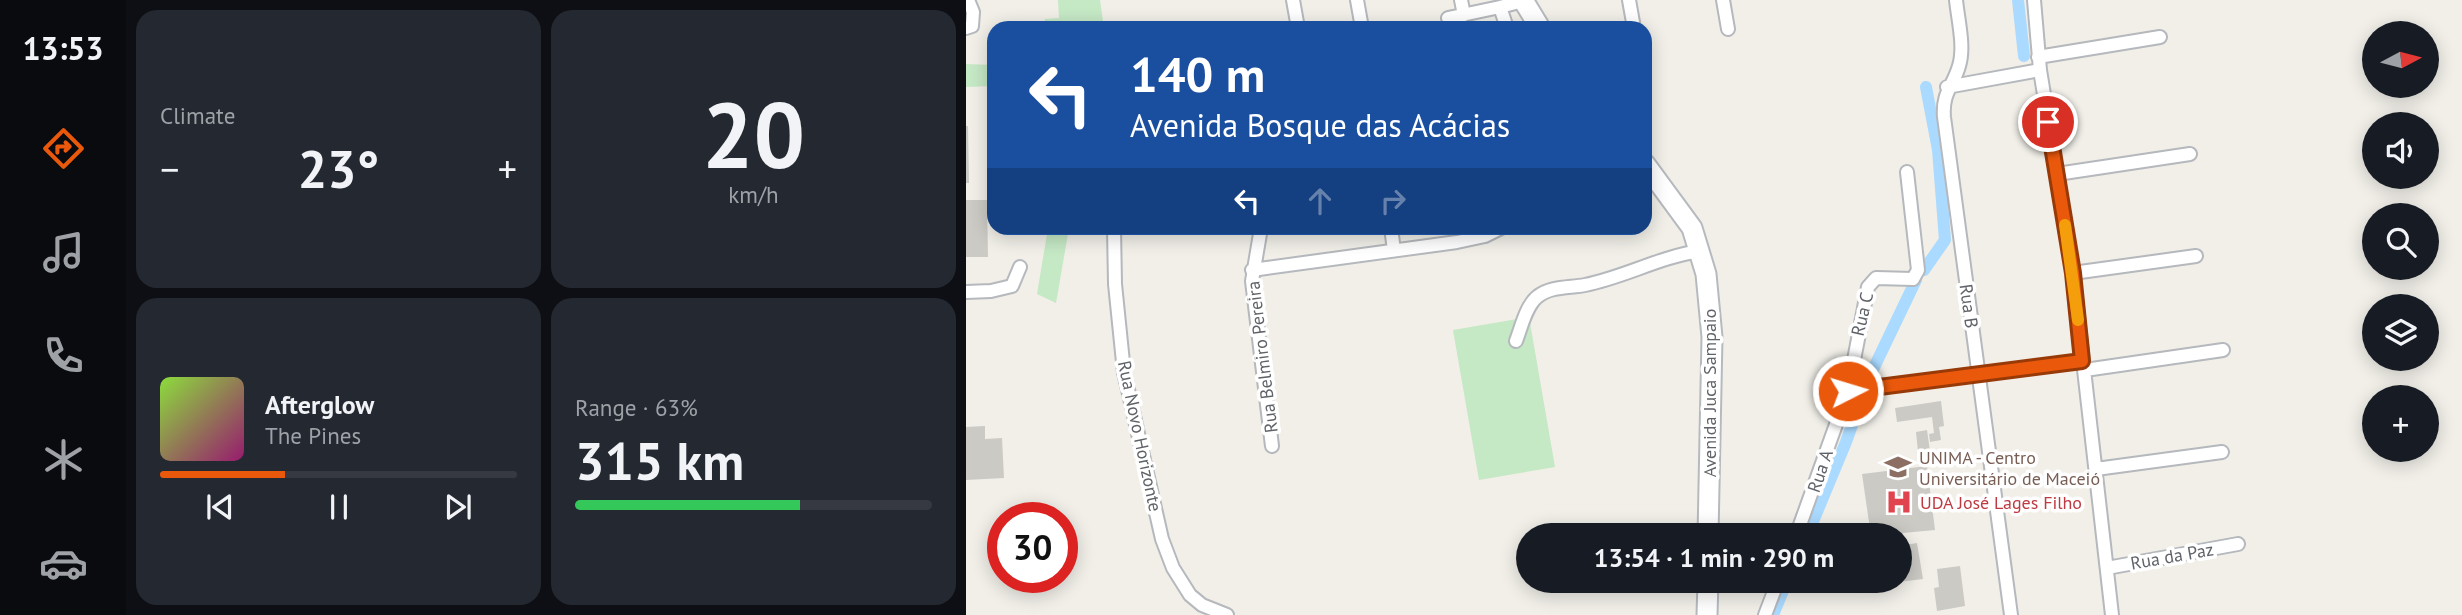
<!DOCTYPE html>
<html lang="en">
<head>
<meta charset="utf-8">
<style>
  body { margin:0; font-family:"PT Sans",sans-serif; background:#242831; color:#f1f3f6; height:100vh; display:flex; flex-direction:column; font-size:26px; white-space:nowrap }
  * { box-sizing:border-box; margin:0 }
  p { font-size:23px; color:#9ea1a6 }
  .icon { flex:none; width:38px; height:38px; fill:none; stroke:currentColor; stroke-width:2; stroke-linecap:round; stroke-linejoin:round }
  .map { position:relative; flex:1; overflow:hidden }
  .side { display:flex; flex-direction:column; gap:10px; padding:10px; background:#0d0f14; width:840px }
  .side>* { flex:none }
  .banner { position:absolute; left:21px; top:21px; width:665px; height:214px; border-radius:21px; box-shadow:0 4px 18px #0003; background:#1a4fa0; color:#fff; overflow:hidden }
  .needle { width:46px; rotate:83deg }
  .buttons { position:absolute; left:1396px; top:21px; display:grid; gap:14px }
  .buttons a { display:grid; place-items:center; width:77px; height:77px; border-radius:50%; background:#171b24; box-shadow:0 4px 18px #0003; font-size:35px }
  .speed { position:absolute; left:21px; top:502px; display:flex; gap:14px; font-size:35px; font-weight:700; text-align:center }
  .speed>* { display:grid; place-content:center; width:91px; height:91px; border-radius:50%; background:#171b24; box-shadow:0 4px 18px #0003; line-height:1 }
  .speed .limit { border:10px solid #d22; background:#fff; color:#111 }
  .pin { position:absolute; display:grid; place-items:center; width:60px; height:60px; color:#fff; margin:-30px; border:4px solid #fff; border-radius:50%; box-shadow:0 2px 7px #0007 }
  .me { position:absolute; width:77px; margin:-38px; rotate:85deg; stroke-linejoin:round; filter:drop-shadow(0 0 5px #0008) }
  .turn { display:flex; align-items:center; gap:24px; height:147px; padding:0 28px; font-size:32px }
  .turn .icon { width:91px; height:91px; stroke-width:2.5 }
  .turn b { display:block; font-size:49px; line-height:60px }
  .lanes { display:flex; align-items:center; height:66px; padding:0 28px; background:#0003; justify-content:center; gap:35px; direction:ltr }
  .lanes .off { opacity:.35 }
  .big { font-size:52px; font-weight:700; line-height:1.1 }
  .side .tile { flex:1; display:flex; flex-direction:column; justify-content:center; gap:10px; min-width:0; padding:0 24px; border-radius:21px; background:#242831 }
  .side .dial { align-items:center; gap:0 }
  .dial b { font-size:91px; line-height:1 }
  .song { display:flex; align-items:center; gap:21px }
  .cover { width:84px; height:84px; border-radius:10px; background:linear-gradient(135deg,hsl(90 70% 55%),hsl(320 70% 35%)) }
  .played { height:7px; border-radius:4px; background:linear-gradient(90deg,#ea580c 35%,#363941 35%) }
  .keys { display:flex; justify-content:space-around; direction:ltr }
  .heat { display:flex; justify-content:space-between; align-items:center; font-size:38px; direction:ltr }
  .charge { height:10px; border-radius:5px; background:linear-gradient(90deg,#34c759 63%,#363941 0) }
  .side .tiles { flex:1; display:grid; gap:10px; grid-template-columns:repeat(2,1fr) }
  .trip { position:absolute; left:550px; top:523px; width:396px; height:70px; border-radius:35px; background:#171b24; box-shadow:0 4px 18px #0003; font-weight:700; line-height:70px; text-align:center }
  main { display:flex; flex:1; min-height:0 }
  .tab-bar { display:flex; flex-direction:column; width:126px; justify-content:space-around; align-items:center; background:#090b0e; color:#9ea1a6 }
  .tab-bar .icon { width:49px; height:49px }
  .tab-bar .on { color:#ea580c }
  .tab-bar b { font-size:32px; color:#f1f3f6 }
  .map>svg:first-child { display:block }
  .green { fill:#c5e8c5 }
  .lines { fill:none; stroke-linecap:round; stroke-linejoin:round }
  .canal { stroke:#aadaff; stroke-width:12 }
  .building { fill:#cccac5 }
  .street-casing { stroke:#b5b8bc; stroke-width:16 }
  .secondary-casing { stroke:#b6babf; stroke-width:23 }
  .street { stroke:#fff; stroke-width:12 }
  .secondary { stroke:#fff; stroke-width:19 }
  .route-casing { stroke:#983908; stroke-width:18 }
  .route { stroke:#ea580c; stroke-width:12 }
  .slow { stroke:#f59e0b; stroke-width:12 }
  .labels { text-anchor:middle; dominant-baseline:central; stroke-width:7; stroke-linejoin:round; paint-order:stroke }
  .street-label { font-size:18px; fill:#5f6368; stroke:#fff }
  .education-label { font-size:18px; fill:#785e54; stroke:#fff; text-anchor:start }
  .health-label { font-size:18px; fill:#be3a42; stroke:#fff; text-anchor:start }
</style>
</head>
<body>
<main>
<nav class="tab-bar">
<b>13:53</b>
<svg class="icon on" aria-label="directions" viewBox="0 0 24 24"><path d="M12 3l9 9-9 9-9-9zM9 14v-3h6M13 9l2 2-2 2"/></svg>
<svg class="icon" aria-label="music" viewBox="0 0 24 24"><path d="M9 18V5l10-2v13"/><circle cx="6" cy="18" r="3"/><circle cx="16" cy="16" r="3"/></svg>
<svg class="icon" aria-label="phone" viewBox="0 0 24 24"><path d="M5 4h4l2 5-3 2q2 4 5 5l2-3 5 2v4C11 20 4 13 5 4z"/></svg>
<svg class="icon" aria-label="climate" viewBox="0 0 24 24"><path d="M12 3v18M4 7l16 10M4 17L20 7"/></svg>
<svg class="icon" aria-label="car" viewBox="0 0 24 24"><path d="M5 17H2v-5l4-1 3-4h7l3 4 3 1v5h-3M9 17h6M6 11h13"/><circle cx="7" cy="17" r="2"/><circle cx="17" cy="17" r="2"/></svg>
</nav>
<section class="side">
<div class="tiles">
<div class="tile"><p>Climate</p>
<div class="heat"><a>−</a><b class="big">23°</b><a>+</a></div>
</div>
<div class="tile dial"><b>20</b><p>km/h</p></div>
<div class="tile">
<div class="song"><i class="cover"></i><div><b>Afterglow</b><p>The Pines</p></div></div>
<div class="played"></div>
<div class="keys"><svg class="icon" aria-label="previous" viewBox="0 0 24 24"><path d="M18 5L8 12l10 7zM5 5v14"/></svg><svg class="icon" aria-label="pause" viewBox="0 0 24 24"><path d="M8 5v14M16 5v14"/></svg><svg class="icon" aria-label="next" viewBox="0 0 24 24"><path d="M6 5l10 7-10 7zM19 5v14"/></svg></div>
</div>
<div class="tile"><p>Range · 63%</p><b class="big">315 km</b><div class="charge"></div></div>
</div>
</section>
<div class="map">
<svg width="1496" height="615" viewBox="0 0 1496 615">
  <rect width="100%" height="100%" fill="#f1efe8"/>
  <!-- green -->
  <path class="green" d="M92 0H134L138 28H76L79 19 93 18Z
    M0 64 28 65V86L0 87Z
    M82 228H103L90 303 71 294Z
    M563 317 589 467 513 480 487 330Z"/>
  <g class="lines">
    <!-- canal -->
    <path class="canal" d="M1052 0 1058 56
      M958 270 979 240 972 150 960 87
      M841 536 880 442 902 380 950 280
      M807 615 821 581"/>
  </g>
  <!-- building -->
  <path class="building" d="M0 126H2L3 183H0Z
    M0 200H21L22 257H0Z
    M975 401 978 426 973 427 975 440 964 442 963 434 968 433 966 417 931 422 929 408Z
    M19 426V439L36 438 38 478 0 480V427Z
    M961 430 964 451 952 452 950 432Z
    M961 466 969 530 905 536 896 474Z
    M951 543 957 579 933 582V546Z
    M994 566 999 606 971 611 968 588 973 587 971 569Z
    M892 581H931V583L893 588Z"/>
  <g class="lines">
    <!-- street casing -->
    <g class="street-casing">
      <path id="street" d="M327 0 332 28
        M391 0 396 28
        M495 0 498 15
        M663 0 668 28
        M757 0 762 29
        M990 0C992 20 999 47 993 66 987 87 976 92 978 117L1045 615
        M1068 0 1074 70 1107 273 1146 615
        M482 18 534 7
        M0 28 6 26 7 12 2 0
        M541 28 534 7 557 1
        M1072 57 1194 37
        M981 87 1074 70
        M1091 174 1224 154
        M148 228 149 284 158 372 196 539 207 568 224 595 236 605 261 615
        M295 228 286 281 306 446
        M425 228 428 250
        M286 270 491 242 519 236 535 228
        M1107 273 1230 256
        M0 292 25 291 46 286 54 267
        M550 341C555 328 560 306 571 297 584 286 603 288 619 285 659 277 693 257 734 251
        M1119 370 1257 350
        M882 391 1117 361
        M1130 469 1256 452
        M830 536 882 391 902 287 910 278 947 279 952 270 941 172
        M1141 568 1272 544
        M799 615 812 581"/>
    </g>
    <!-- secondary casing -->
    <g class="secondary-casing">
      <path id="secondary" d="M557 0 574 28
        M679 164 726 228 740 274 746 337 742 536
        M741 615 742 581"/>
    </g>
    <!-- street -->
    <use href="#street" class="street"/>
    <!-- secondary -->
    <use href="#secondary" class="secondary"/>
  </g>
  <g class="lines">
    <!-- route casing -->
    <g class="route-casing">
      <path id="route" d="M882 391 1116 361 1107 273 1082 122"/>
    </g>
    <!-- route -->
    <use href="#route" class="route"/>
    <!-- slow -->
    <path class="slow" d="M1099 225 1112 320"/>
  </g>
  <!-- icons -->
  <defs>
    <g id="university-bare" transform="scale(2.1)"><path d="M0-5L7-2L0 1L-7-2ZM-4 1L0 2.5L4 1V4Q0 6-4 4Z" fill="#8d6e63" stroke="#fff" stroke-width="2.5" paint-order="stroke"/></g>
    <g id="hospital-bare" transform="scale(2.1)"><path d="M-5-5h3v3.5h4V-5h3V5h-3V1.5h-4V5h-3Z" fill="#e0444e" stroke="#fff" stroke-width="2.5" paint-order="stroke"/></g>
  </defs>
  <g fill-rule="evenodd">
    <use href="#university-bare" x="932" y="467"/>
    <use href="#hospital-bare" x="933" y="502"/>
  </g>
  <g class="labels">
    <!-- street labels -->
    <g class="street-label">
      <text transform="translate(1003 306) rotate(82)">Rua B</text>
      <text transform="translate(896 314) rotate(-77)">Rua C</text>
      <text transform="translate(296 357) rotate(-97)">Rua Belmiro Pereira</text>
      <text transform="translate(743 393) rotate(-90)">Avenida Juca Sampaio</text>
      <text transform="translate(174 436) rotate(78)">Rua Novo Horizonte</text>
      <text transform="translate(854 471) rotate(-71)">Rua A</text>
      <text transform="translate(1206 556) rotate(-10)">Rua da Paz</text>
    </g>
    <!-- education labels -->
    <g class="education-label">
      <text x="953" y="457">UNIMA - Centro<tspan x="953" dy="21">Universitário de Maceió</tspan></text>
    </g>
    <!-- health labels -->
    <g class="health-label">
      <text x="954" y="502">UDA José Lages Filho</text>
    </g>
  </g>
</svg>
<div class="buttons">
<a><svg class="needle" viewBox="-14 -14 28 28"><path d="M0-13l5 13h-10z" fill="#e53935"/><path d="M0 13l5-13h-10z" fill="#9ea1a6"/></svg></a>
<a><svg class="icon" aria-label="sound" viewBox="0 0 24 24"><path d="M4 9h4l5-4v14l-5-4H4zM17 9q2 3 0 6"/></svg></a>
<a><svg class="icon" aria-label="search" viewBox="0 0 24 24"><circle cx="10" cy="10" r="6"/><path d="M15 15l6 6"/></svg></a>
<a><svg class="icon" aria-label="layers" viewBox="0 0 24 24"><path d="M12 4l9 5-9 5-9-5zM3 14l9 5 9-5"/></svg></a>
<a>+</a>
</div>
<div class="speed"><div class="limit">30</div></div>
<div class="pin" style="left:1082px;top:122px;background:#d93025"><svg class="icon" aria-label="arrive" viewBox="0 0 24 24"><path d="M6 21V4h12l-3 4 3 4H6"/></svg></div>
<svg class="me" style="left:882px;top:391px" viewBox="-20 -20 40 40"><circle r="17" fill="#ea580c" stroke="#fff" stroke-width="3"/><path d="M0-11L8 9 0 5-8 9z" fill="#fff"/></svg>
<div class="trip">13:54 · 1 min · 290 m</div>
<div class="banner">
<div class="turn"><svg class="icon" aria-label="left" viewBox="0 0 24 24"><path d="M17 20v-9H6M10 6l-5 5 5 5"/></svg><div><b>140 m</b>Avenida Bosque das Acácias</div></div>
<div class="lanes"><svg class="icon" aria-label="left" viewBox="0 0 24 24"><path d="M17 20v-9H6M10 6l-5 5 5 5"/></svg><svg class="icon off" aria-label="ahead" viewBox="0 0 24 24"><path d="M12 20V5M6 11l6-6 6 6"/></svg><svg class="icon off" aria-label="right" viewBox="0 0 24 24"><path d="M7 20v-9h11M14 6l5 5-5 5"/></svg></div>
</div>
</div>
</main>
</body>
</html>
